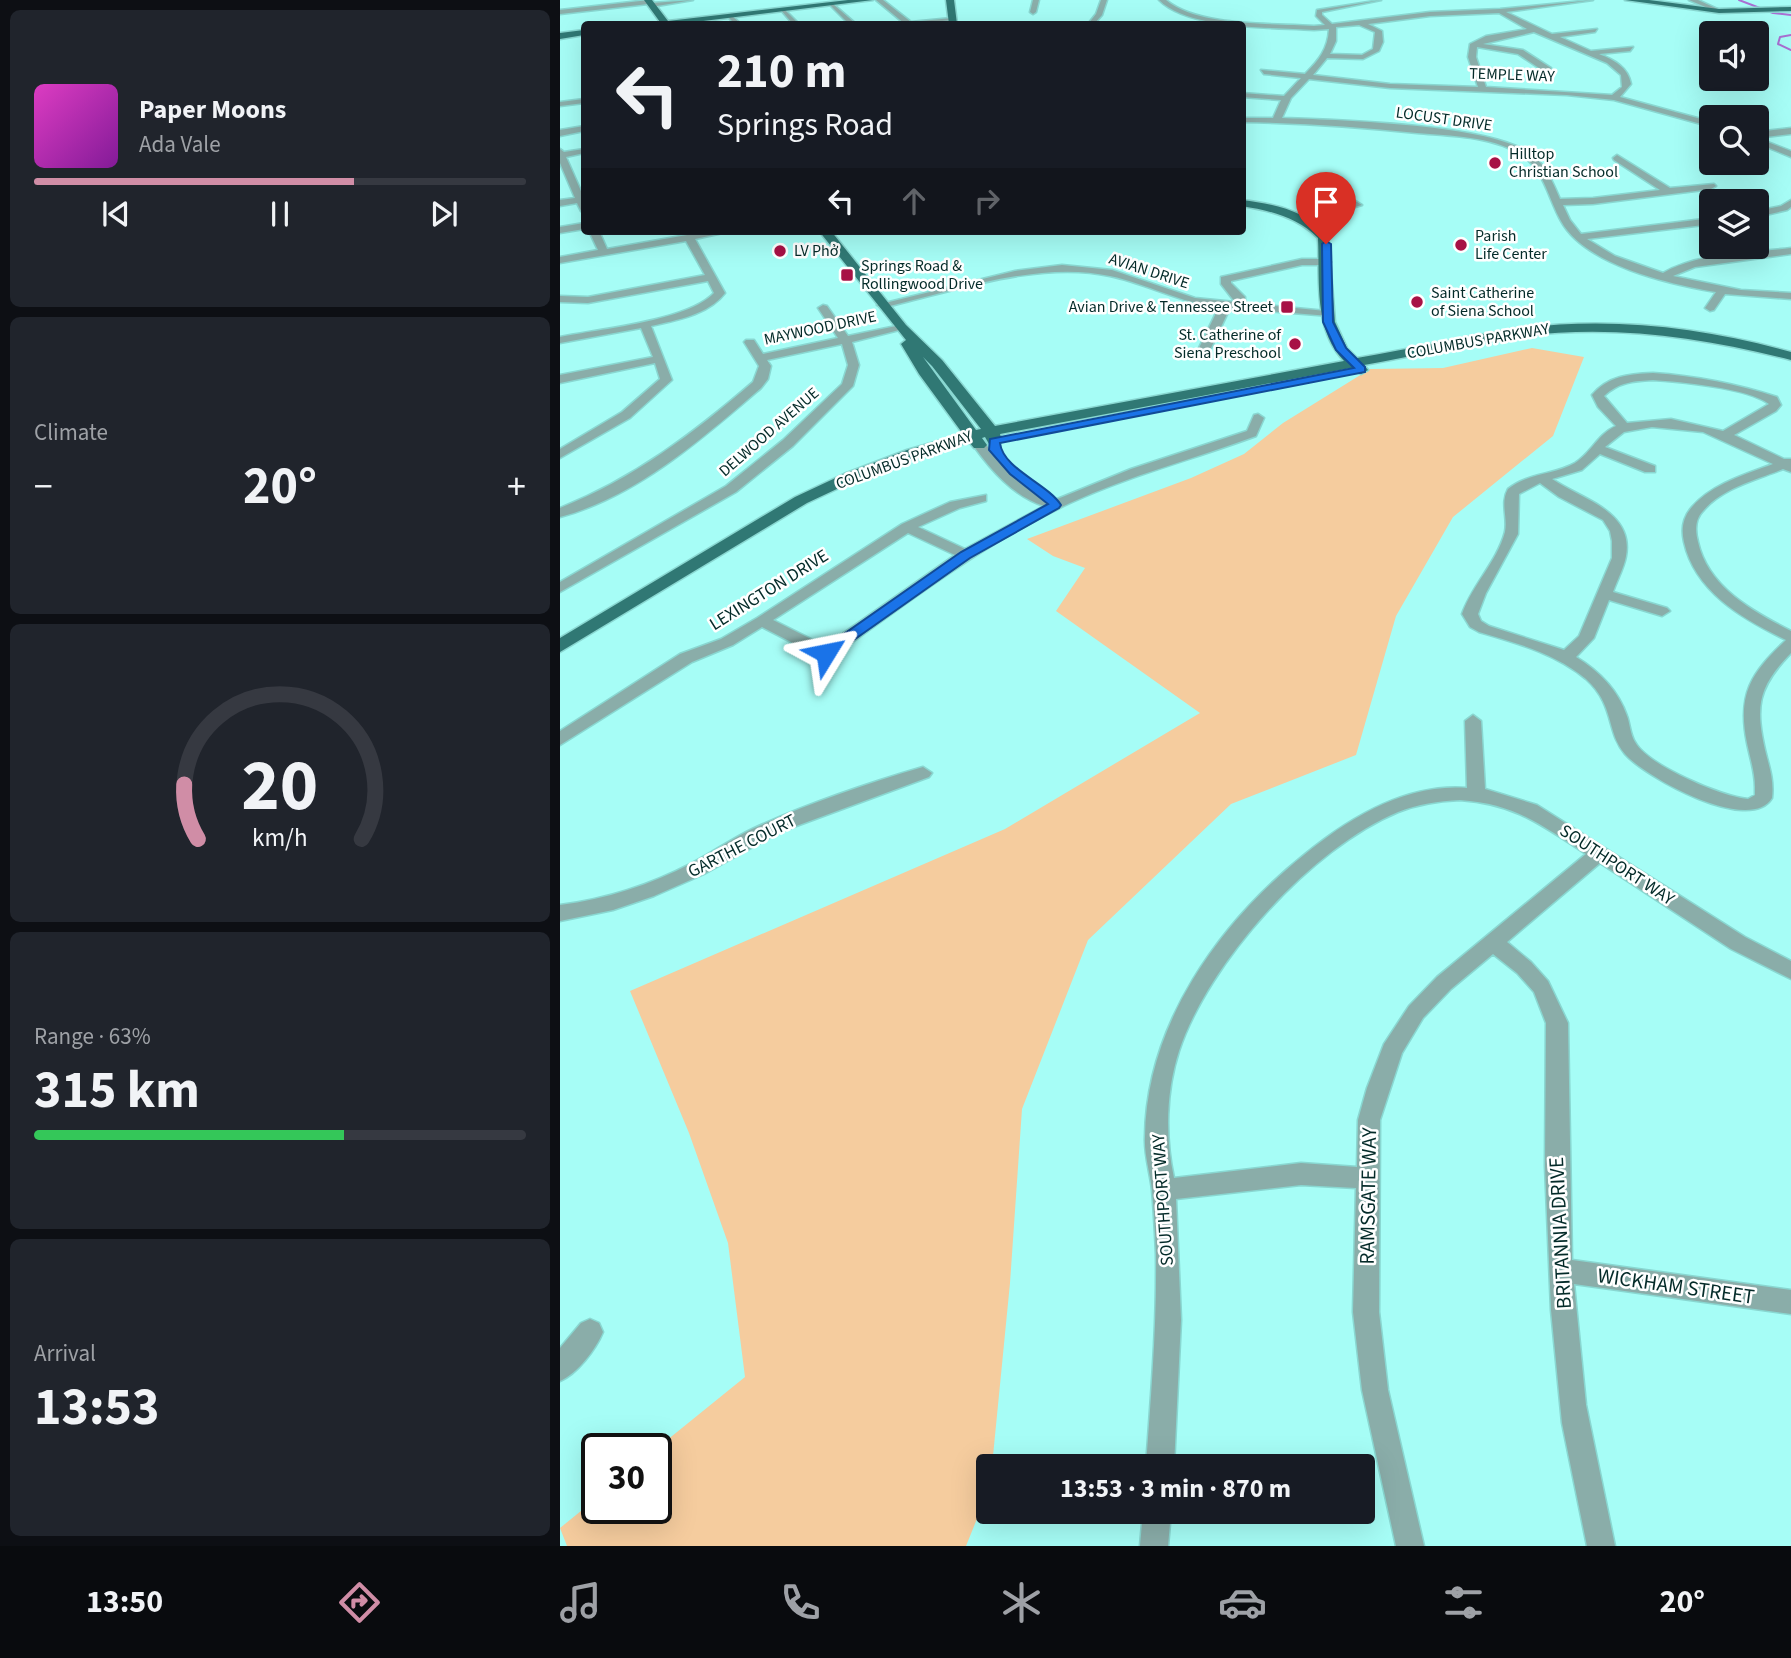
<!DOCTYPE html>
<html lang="en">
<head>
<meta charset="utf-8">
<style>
  body { margin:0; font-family:"Source Sans 3",sans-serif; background:#20242c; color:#f1f3f6; height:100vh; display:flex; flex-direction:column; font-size:26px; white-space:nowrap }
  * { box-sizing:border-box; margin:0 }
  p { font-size:23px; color:#9ea1a6 }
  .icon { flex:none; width:38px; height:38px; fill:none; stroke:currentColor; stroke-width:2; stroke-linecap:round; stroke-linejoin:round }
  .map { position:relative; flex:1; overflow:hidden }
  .drawer { display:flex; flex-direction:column; gap:10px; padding:10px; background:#0d0f14; width:560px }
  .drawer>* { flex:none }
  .banner { position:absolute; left:21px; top:21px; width:665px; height:214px; border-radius:7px; box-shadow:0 7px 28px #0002; background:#171b24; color:#f1f3f6; overflow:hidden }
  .controls { position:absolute; left:1139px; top:21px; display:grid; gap:14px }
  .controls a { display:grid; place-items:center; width:70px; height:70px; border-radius:7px; background:#171b24; box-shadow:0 7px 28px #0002; font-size:35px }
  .speed { position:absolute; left:21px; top:1433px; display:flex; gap:14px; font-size:35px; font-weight:700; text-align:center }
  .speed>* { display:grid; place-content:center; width:91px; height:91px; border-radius:50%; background:#171b24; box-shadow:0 7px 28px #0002; line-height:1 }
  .speed .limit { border:4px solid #111; border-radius:10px; background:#fff; color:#111 }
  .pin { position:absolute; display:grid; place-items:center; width:60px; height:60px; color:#fff; margin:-72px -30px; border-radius:50% 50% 50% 0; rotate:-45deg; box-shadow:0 0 7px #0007 }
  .pin .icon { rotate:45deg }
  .me { position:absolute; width:77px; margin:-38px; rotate:55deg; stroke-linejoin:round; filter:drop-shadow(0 0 5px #0008) }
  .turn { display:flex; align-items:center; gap:24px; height:147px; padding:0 21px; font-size:32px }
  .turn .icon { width:91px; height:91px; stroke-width:2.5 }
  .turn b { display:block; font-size:49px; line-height:60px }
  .lanes { display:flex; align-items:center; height:66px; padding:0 21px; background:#0003; justify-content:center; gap:35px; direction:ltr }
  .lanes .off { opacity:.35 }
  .big { font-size:52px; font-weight:700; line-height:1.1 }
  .drawer .card { flex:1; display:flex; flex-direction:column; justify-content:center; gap:10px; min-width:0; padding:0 24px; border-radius:10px; background:#20242c }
  .drawer .dial { align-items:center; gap:0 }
  .dial svg { height:182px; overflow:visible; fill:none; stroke:#363941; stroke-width:7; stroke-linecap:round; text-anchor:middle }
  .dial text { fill:#f1f3f6; stroke:none }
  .song { display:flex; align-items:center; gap:21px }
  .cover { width:84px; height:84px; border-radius:10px; background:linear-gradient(135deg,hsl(310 70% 55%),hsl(290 70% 35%)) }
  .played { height:7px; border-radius:4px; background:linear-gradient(90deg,#d08da6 65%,#363941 65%) }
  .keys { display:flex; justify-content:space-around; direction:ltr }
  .heat { display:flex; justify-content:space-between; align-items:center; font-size:38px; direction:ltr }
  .charge { height:10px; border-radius:5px; background:linear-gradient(90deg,#34c759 63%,#363941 0) }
  .trip { position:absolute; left:416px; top:1454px; width:399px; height:70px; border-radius:7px; background:#171b24; box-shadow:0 7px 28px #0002; font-weight:700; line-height:70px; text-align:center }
  .dock { display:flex; height:112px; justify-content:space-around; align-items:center; background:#090b0e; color:#9ea1a6 }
  .dock .icon { width:49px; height:49px }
  .dock .current { color:#d08da6 }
  .dock b { font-size:32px; color:#f1f3f6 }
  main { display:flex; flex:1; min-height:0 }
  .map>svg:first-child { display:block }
  .green { fill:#f5cc9e }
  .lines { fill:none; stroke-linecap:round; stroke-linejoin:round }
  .stream { stroke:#a96fd2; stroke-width:2 }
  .minor-casing { stroke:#89d7d1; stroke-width:3 }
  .major-casing { stroke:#89d7d1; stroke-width:3 }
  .minor { fill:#8aada9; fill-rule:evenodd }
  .major { fill:#307874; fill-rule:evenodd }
  .route { fill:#1a73e8; stroke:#114b97; stroke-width:2 }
  .poi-dot { fill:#a71145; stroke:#fff; stroke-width:2.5 }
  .labels { text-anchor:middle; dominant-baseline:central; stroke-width:5; stroke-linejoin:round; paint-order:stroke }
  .far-street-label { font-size:16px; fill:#042b29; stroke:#fff }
  .far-poi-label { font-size:16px; fill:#042b29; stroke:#fff; text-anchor:start }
  .street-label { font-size:18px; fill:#042b29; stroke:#fff }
  .near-street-label { font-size:21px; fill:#042b29; stroke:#fff }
</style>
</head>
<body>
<main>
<section class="drawer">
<div class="card">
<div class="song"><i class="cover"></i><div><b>Paper Moons</b><p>Ada Vale</p></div></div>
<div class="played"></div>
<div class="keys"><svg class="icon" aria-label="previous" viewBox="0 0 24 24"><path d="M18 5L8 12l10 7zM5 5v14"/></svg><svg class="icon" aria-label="pause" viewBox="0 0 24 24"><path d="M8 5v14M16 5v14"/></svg><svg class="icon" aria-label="next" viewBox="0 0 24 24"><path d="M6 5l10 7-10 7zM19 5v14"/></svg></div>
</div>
<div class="card"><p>Climate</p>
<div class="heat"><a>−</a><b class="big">20°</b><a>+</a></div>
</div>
<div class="card dial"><svg viewBox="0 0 100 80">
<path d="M14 69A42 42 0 1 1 86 69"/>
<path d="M14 69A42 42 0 0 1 8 45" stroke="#d08da6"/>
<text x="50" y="56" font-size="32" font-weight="700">20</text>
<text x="50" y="72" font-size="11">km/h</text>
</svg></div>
<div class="card"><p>Range · 63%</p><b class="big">315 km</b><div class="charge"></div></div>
<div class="card"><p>Arrival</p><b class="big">13:53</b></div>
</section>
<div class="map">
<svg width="1231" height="1546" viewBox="0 0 1231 1546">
  <rect width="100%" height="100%" fill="#a6fdf6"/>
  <!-- green -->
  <path class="green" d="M972 348 1024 357 993 436 893 517 836 616 796 755 671 804 528 940 462 1109 450 1283 432 1466H429V1489L406 1546H7L0 1528 37 1498V1508H96V1449L185 1377 168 1243 129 1133 70 991 445 829 640 713 496 611 525 568 493 556 467 539 631 478 684 454 723 423 810 369 883 368Z"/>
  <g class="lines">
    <!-- stream -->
    <path class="stream" d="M1179 0 1213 13 1231 15
      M1231 35 1220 37 1218 44 1231 50"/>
    <!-- minor casing -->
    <g class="minor-casing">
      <path id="minor" d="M89 0 92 3 133 0 91 7 88 4 0 14V10Z
        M316 0H323L351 22 392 18 395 20 345 24Z
        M473 0H479L476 12 473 14 470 12Z
        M541 0H547L542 15 534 24H528L536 14Z
        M599 0H606C638 27 712 23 754 26L765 25 756 16 757 10 821 0 762 12V15L772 24 870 12 940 9 1033 0 946 12 992 34 1037 29 1035 32 1000 37 1031 51 1073 47 1070 51 1039 54C1054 60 1068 67 1071 84L1060 97 1152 122V127L1054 100 1007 95 830 88 749 79 731 98 722 118C776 120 931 124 971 154 986 165 993 183 1000 199L1033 198 1100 190 1054 160 1053 158 1057 155 1110 188 1154 184 1156 186 1151 189 1033 204 1003 205 1010 220 1021 234 1152 218V224L1027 239 1055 256 1103 273C1139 252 1190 253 1231 248V254L1135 267 1113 276 1181 290 1231 293V299L1165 294 1154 310 1150 311 1145 308 1156 292C1109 284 1025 265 1001 221 988 198 984 169 960 154 931 136 891 136 857 133 799 127 741 123 682 122V118H713L721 100 682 97V93L724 96 741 78 704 74 701 70 745 74C759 60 768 49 769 29L754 30C712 27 629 30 599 0ZM939 13 967 29 926 36 910 44 908 57 918 87 830 84 753 75 767 58 803 59 819 51 823 42 822 31 808 24 870 16ZM799 25 815 32 813 49 802 55 770 54 776 41V27ZM974 32 1047 63 1061 75 1062 87 1052 95 926 87 916 57 917 47 958 54 985 72H991V68L963 50 923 44Z
        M1129 0H1138L1162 11 1157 12Z
        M269 4H273L296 24H289Z
        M220 9H224L239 24H233Z
        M171 15 181 24H175L168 17Z
        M24 99V103L0 106V102Z
        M24 126V131L0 136V130Z
        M1231 128V134L1197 138 1231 151V157L1197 143V132Z
        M0 149 4 152 24 149V153L6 157 24 198V212L21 211 17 203 0 206V200L15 198 0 163Z
        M786 199H792L802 205 741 222 736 219 776 206Z
        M1231 200V207L1227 210 1197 217V211L1221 206Z
        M24 223V229L0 233V227Z
        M29 231H39L47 249 150 231H172L135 239 165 293C148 315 117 320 91 326L112 380 70 418 0 458V449L62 412 100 379 95 363 0 383V375L93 357 81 328 0 343V337C39 329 128 321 154 293L148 281 28 303 0 302V296L28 297 145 275 126 241 0 263V257L38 250Z
        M742 259H766L771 262 766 265H742L671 281V283L685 297V303L766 311 772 314 770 316 670 308 651 348 645 351 639 348 659 307C620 303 588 284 550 276 478 260 392 292 322 308L317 305 455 271 502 265 552 270 635 298 675 302 661 284V277Z
        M263 305 267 306 288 336 341 325 347 328 292 342 299 365 293 386 233 446 176 492 0 592V582L166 486 223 440 282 384 288 365 282 344 207 360 211 366 208 379 201 388C143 438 76 497 0 517V508C73 479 134 433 193 382L199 366 184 342 186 340H194L203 354 278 338 258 308Z
        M1093 373C1136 376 1177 384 1217 397L1221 405 1216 411 1174 435 1224 459H1231V472L1223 469C1196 480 1162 488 1143 511 1135 519 1135 531 1138 542 1148 587 1192 611 1231 631V653C1197 688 1195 707 1206 754 1210 769 1214 782 1212 798 1190 835 1085 777 1065 754 1046 732 1055 705 1026 679 995 653 956 643 919 632L910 627 902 614C912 585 937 562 945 532 948 517 940 503 948 489 967 473 994 475 1015 463 1031 453 1038 434 1056 426L1038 407 1032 395C1048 376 1069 374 1093 373ZM1093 380C1121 382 1188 388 1209 404L1163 431 1111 419 1067 423 1044 396C1059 382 1074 381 1093 380ZM1092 427 1143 432 1213 464C1186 474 1152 484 1132 507 1123 517 1121 529 1124 542 1135 592 1183 619 1226 640 1191 673 1177 694 1187 743 1190 758 1195 772 1195 787V795L1188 799C1162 797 1087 765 1075 742 1070 734 1070 724 1067 716 1058 690 1039 671 1016 657L1034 638 1049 600 1102 616 1110 611 1107 608 1053 592C1057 580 1064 568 1066 556 1074 511 1021 499 992 479L1022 470 1040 454 1085 472H1095V466L1045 447 1064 432ZM980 483 999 497 1043 520 1050 531 1052 541V558L1019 636 1004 650 929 626 921 621 918 614 926 593 958 534 959 494Z
        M698 414 704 418 696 436C634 459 571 475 510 503 423 544 349 601 272 657H260L202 627 173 645 132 662 0 745V731L120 654 161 639 197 618 342 524 390 502 426 495V501L400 508 358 527 405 549 484 506C453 496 431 470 413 445L414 442H424C443 467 464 491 495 500L571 469 687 431 694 415ZM348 533 395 555 265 646 213 620Z
        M913 715 921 721 925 789 977 805 1185 937 1231 961V979L1171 949 1040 863 947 942 971 962 988 981 1008 1023 1012 1260 1231 1290V1314L1014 1284 1026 1405 1055 1546H1027L1002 1423 991 1310 985 1166 986 1023 974 992 957 973 933 954 891 989 863 1018 842 1053 820 1120 819 1312 828 1390 864 1546H836L802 1390 793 1312 796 1188 741 1185 616 1199 621 1320 614 1466H586C591 1395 597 1325 596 1254 595 1233 594 1211 592 1190 590 1172 584 1155 585 1137 586 1025 659 923 744 855 789 818 846 783 907 788L905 721ZM900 800C956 804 981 825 1026 854L877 977 849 1006 824 1044 807 1088 798 1120 797 1167 741 1163 614 1178C605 1137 606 1091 619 1051 648 963 751 848 838 812 858 804 878 801 900 800Z
        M363 767 372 773 369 777 220 832 144 874 94 896 53 910 0 921V905C46 899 90 885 132 863 152 853 171 839 192 829 247 804 305 784 363 767Z
        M30 1319 39 1323 43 1332C36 1349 17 1374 0 1381V1348L21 1323Z
        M583 1512H611L608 1546H580Z"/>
    </g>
    <!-- major casing -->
    <g class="major-casing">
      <path id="major" d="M84 0H92L108 21 288 0H313L119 24H98L100 22Z
        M386 0H394L397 24H389Z
        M1065 0H1089L1159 9 1231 7V11L1159 13Z
        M24 30V35L0 39V33Z
        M682 200C715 204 745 211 768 234L775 322 787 348 797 358C850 349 902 337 955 329 1048 316 1142 327 1231 352V360C1140 337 1050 324 957 337 906 344 855 356 804 365L808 370 801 374 791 368 440 434 442 441 439 444H429L425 437 422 438 427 445 424 448H414L409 442 359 456 296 480 247 503 0 652V638L235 497 284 474 347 450 403 434 359 374 341 344 346 340 259 231H271L346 325 382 360 435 426 784 361C753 329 760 279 758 238 737 217 711 211 682 206ZM363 357 372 366 421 429 416 430Z"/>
    </g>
    <!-- minor -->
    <use href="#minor" class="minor"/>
    <!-- major -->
    <use href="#major" class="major"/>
  </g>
  <!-- route -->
  <path class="route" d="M766 241 771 244 773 322 786 348 805 367V372L440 443C443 469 488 484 501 505L499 508 410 558 271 656H261L259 653 261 650 401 552 488 504 450 474 429 450 430 439 794 368 776 350 763 322 762 244Z"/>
  <!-- markers -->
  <g class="poi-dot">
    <circle cx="935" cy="163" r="7"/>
    <circle cx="901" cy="245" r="7"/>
    <circle cx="220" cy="251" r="7"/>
    <rect x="280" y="268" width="14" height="14" rx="3.5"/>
    <circle cx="857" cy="302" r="7"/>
    <rect x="720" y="300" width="14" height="14" rx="3.5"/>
    <circle cx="735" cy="344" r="7"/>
  </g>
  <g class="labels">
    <!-- far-street labels -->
    <g class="far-street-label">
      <text transform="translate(952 75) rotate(2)">TEMPLE WAY</text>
      <text transform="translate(884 119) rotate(8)">LOCUST DRIVE</text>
      <text transform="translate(589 271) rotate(18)">AVIAN DRIVE</text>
      <text transform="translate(260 328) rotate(-12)">MAYWOOD DRIVE</text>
      <text transform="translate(918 341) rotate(-10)">COLUMBUS PARKWAY</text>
      <text transform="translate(209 432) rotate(-41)">DELWOOD AVENUE</text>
      <text transform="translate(344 460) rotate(-20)">COLUMBUS PARKWAY</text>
    </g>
    <!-- far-poi labels -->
    <g class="far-poi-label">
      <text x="949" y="154">Hilltop<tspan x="949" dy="18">Christian School</tspan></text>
      <text x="915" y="236">Parish<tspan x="915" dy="18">Life Center</tspan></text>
      <text x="234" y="251">LV Phở</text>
      <text x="301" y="266">Springs Road &amp;<tspan x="301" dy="18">Rollingwood Drive</tspan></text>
      <text x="871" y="293">Saint Catherine<tspan x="871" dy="18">of Siena School</tspan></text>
      <text x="713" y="307" text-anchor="end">Avian Drive &amp; Tennessee Street</text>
      <text x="721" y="335" text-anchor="end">St. Catherine of<tspan x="721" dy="18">Siena Preschool</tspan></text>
    </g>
    <!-- street labels -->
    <g class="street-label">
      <text transform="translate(209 590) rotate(-32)">LEXINGTON DRIVE</text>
      <text transform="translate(182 846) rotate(-27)">GARTHE COURT</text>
      <text transform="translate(1057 865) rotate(33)">SOUTHPORT WAY</text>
      <text transform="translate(603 1200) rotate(-94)">SOUTHPORT WAY</text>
    </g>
    <!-- near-street labels -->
    <g class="near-street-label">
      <text transform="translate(808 1196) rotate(-89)">RAMSGATE WAY</text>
      <text transform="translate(1000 1233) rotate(-93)">BRITANNIA DRIVE</text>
      <text transform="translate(1116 1286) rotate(8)">WICKHAM STREET</text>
    </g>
  </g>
</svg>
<div class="controls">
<a><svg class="icon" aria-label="sound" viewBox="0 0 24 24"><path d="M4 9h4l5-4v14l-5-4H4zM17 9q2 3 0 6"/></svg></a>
<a><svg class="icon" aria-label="search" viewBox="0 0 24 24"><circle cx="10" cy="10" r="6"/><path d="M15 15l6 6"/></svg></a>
<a><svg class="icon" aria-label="layers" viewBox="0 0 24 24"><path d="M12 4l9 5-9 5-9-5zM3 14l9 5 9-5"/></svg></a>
</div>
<div class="speed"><div class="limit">30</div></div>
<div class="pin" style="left:766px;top:244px;background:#d93025"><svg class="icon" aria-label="arrive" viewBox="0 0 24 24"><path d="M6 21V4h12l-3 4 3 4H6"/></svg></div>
<svg class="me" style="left:266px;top:653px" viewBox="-20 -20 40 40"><path d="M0-17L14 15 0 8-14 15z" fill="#1a73e8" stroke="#fff" stroke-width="4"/></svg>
<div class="trip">13:53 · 3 min · 870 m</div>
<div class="banner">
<div class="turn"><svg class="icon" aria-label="left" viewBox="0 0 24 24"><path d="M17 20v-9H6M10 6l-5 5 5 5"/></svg><div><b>210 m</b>Springs Road</div></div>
<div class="lanes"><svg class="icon" aria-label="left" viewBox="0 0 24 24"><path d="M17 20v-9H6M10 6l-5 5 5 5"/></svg><svg class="icon off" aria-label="ahead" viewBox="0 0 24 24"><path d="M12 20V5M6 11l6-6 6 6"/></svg><svg class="icon off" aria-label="right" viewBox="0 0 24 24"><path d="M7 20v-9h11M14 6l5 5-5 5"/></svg></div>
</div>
</div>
</main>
<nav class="dock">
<b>13:50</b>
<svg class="icon current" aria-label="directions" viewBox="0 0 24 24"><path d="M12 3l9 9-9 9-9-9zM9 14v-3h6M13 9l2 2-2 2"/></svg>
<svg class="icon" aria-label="music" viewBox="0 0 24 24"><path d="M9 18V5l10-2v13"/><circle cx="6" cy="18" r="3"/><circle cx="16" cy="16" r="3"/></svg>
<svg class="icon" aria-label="phone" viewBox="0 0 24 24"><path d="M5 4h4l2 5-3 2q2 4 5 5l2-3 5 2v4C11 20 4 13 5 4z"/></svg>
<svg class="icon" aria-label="climate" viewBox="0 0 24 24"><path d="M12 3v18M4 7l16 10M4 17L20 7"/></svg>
<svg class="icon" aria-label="car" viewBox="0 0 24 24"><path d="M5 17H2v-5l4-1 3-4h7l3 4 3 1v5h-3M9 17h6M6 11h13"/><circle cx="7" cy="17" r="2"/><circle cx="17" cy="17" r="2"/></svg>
<svg class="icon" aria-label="filters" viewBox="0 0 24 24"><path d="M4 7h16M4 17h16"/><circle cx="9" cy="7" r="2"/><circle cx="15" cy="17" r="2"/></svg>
<b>20°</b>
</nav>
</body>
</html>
